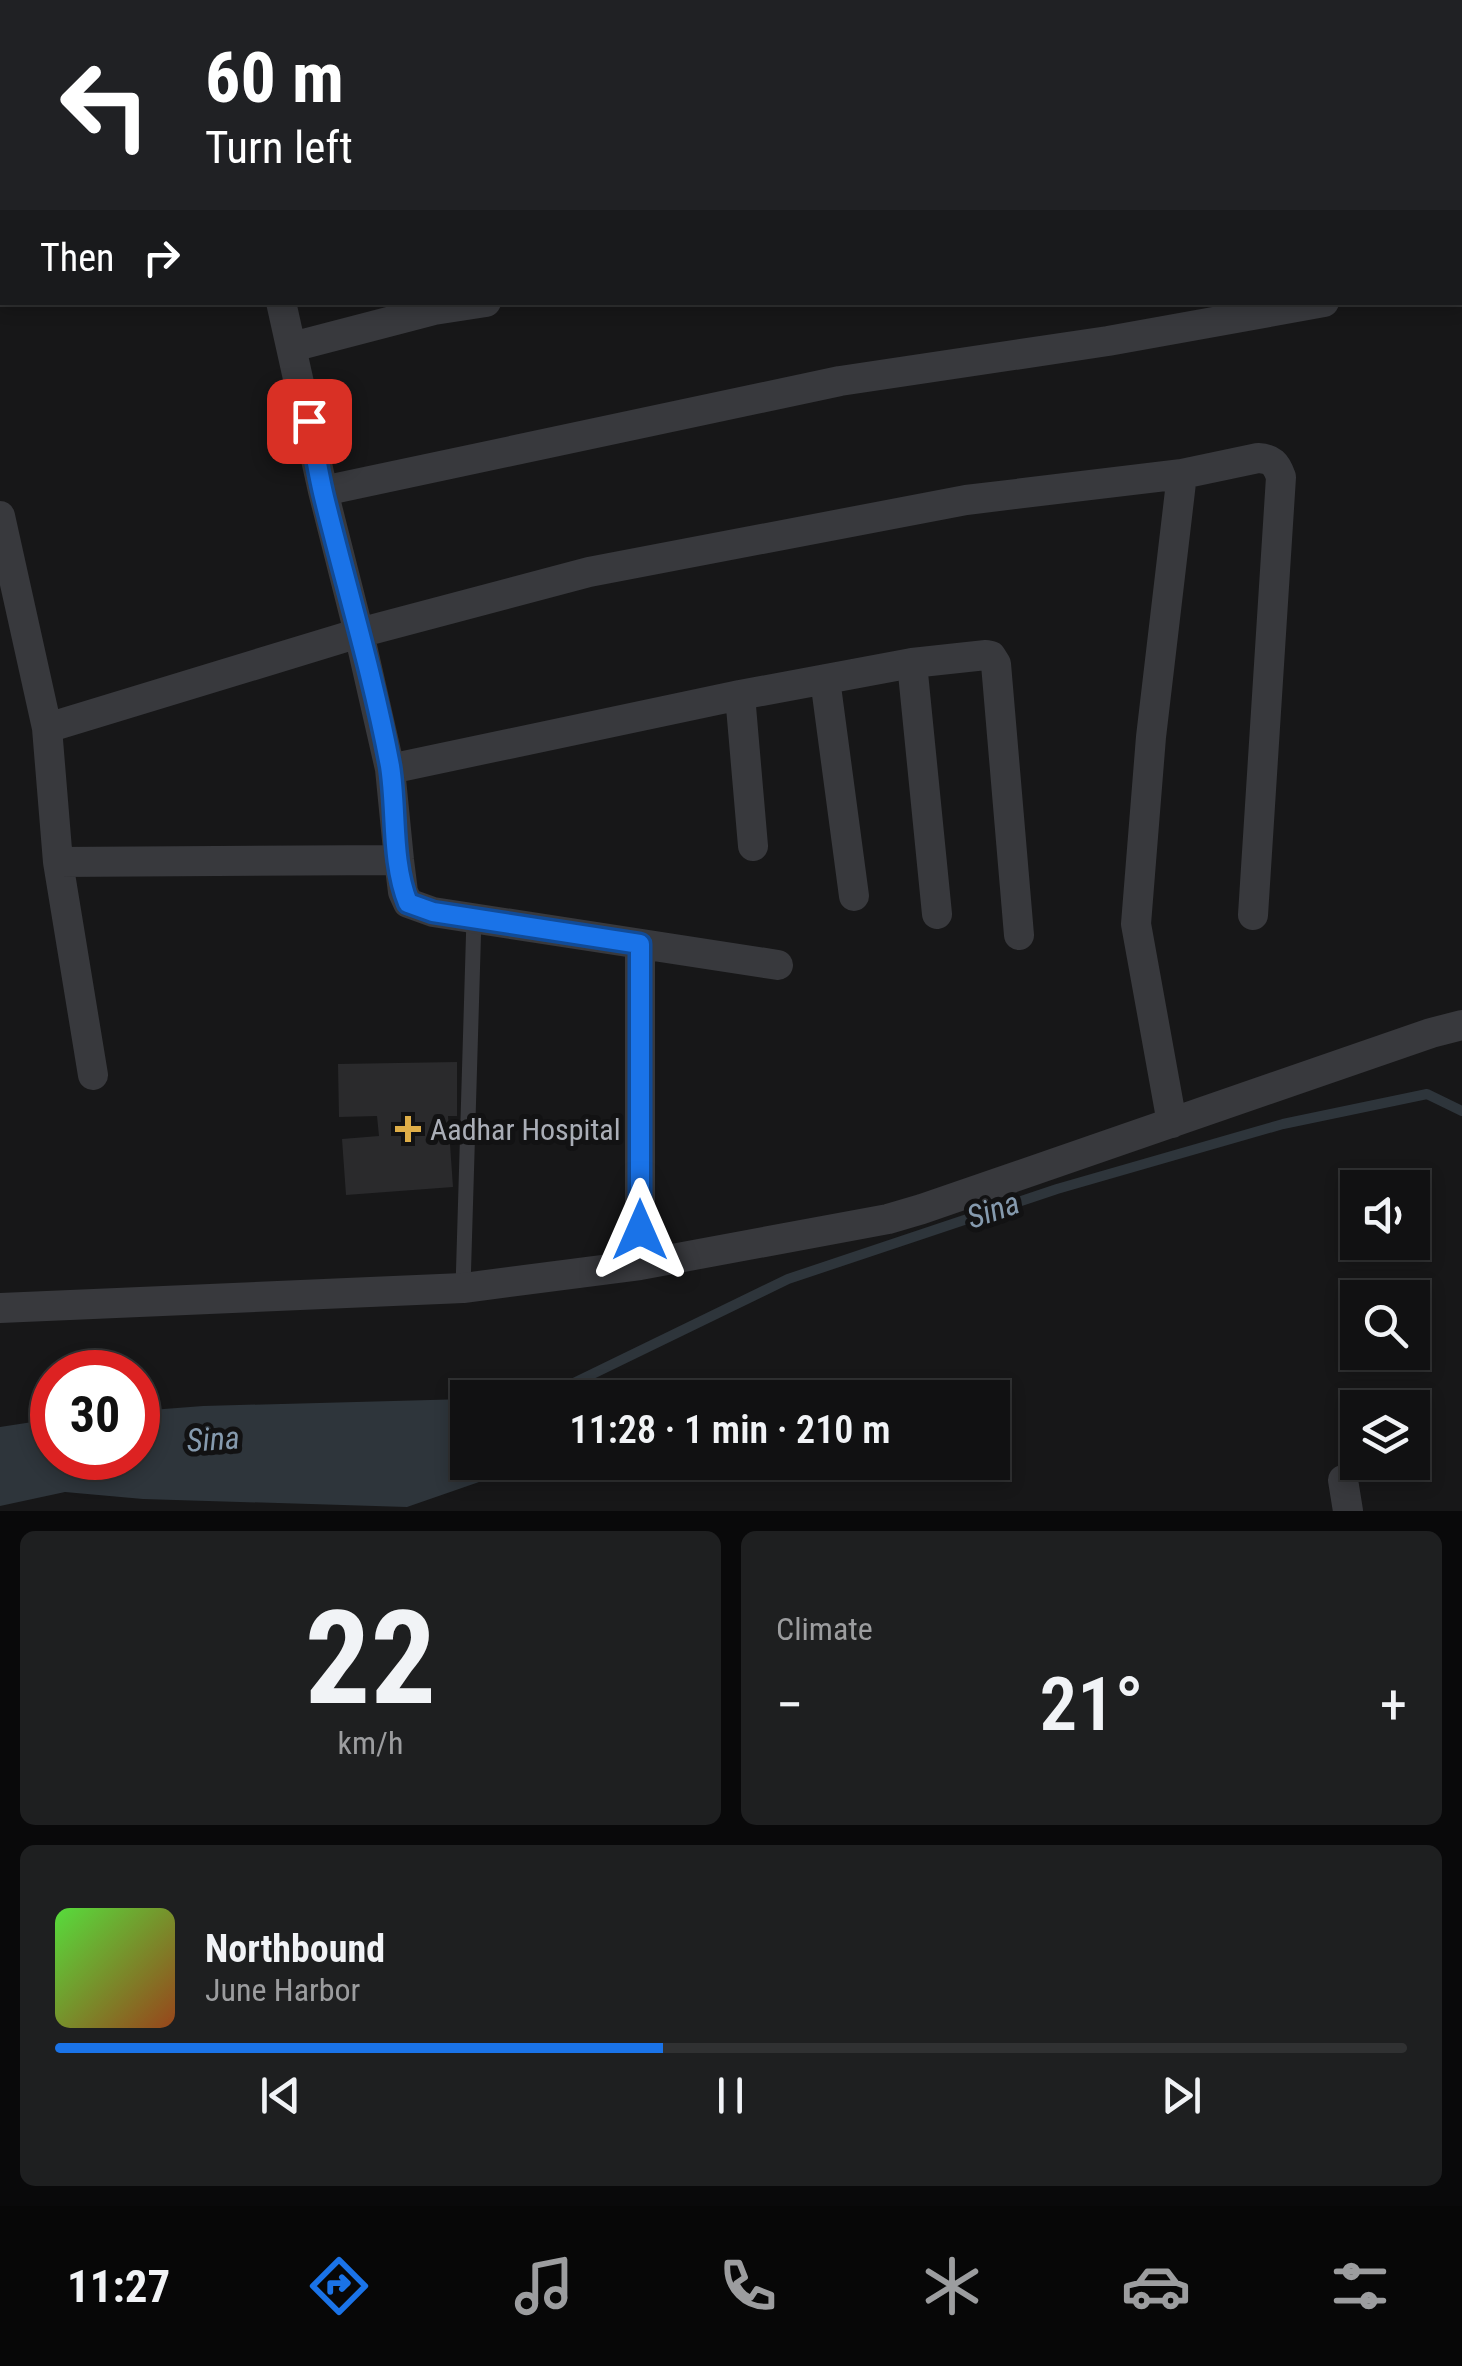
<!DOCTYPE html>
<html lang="en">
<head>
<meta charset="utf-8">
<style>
  body { margin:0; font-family:"Roboto Condensed",sans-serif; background:#1e1f20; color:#f1f3f6; height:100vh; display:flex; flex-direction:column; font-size:38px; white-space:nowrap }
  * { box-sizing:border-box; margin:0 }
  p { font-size:32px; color:#9c9d9f }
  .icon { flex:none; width:55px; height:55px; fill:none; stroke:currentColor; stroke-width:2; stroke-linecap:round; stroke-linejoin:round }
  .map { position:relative; height:1511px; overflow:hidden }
  .drawer { display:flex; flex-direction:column; gap:20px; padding:20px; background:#09090a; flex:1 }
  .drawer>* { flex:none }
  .top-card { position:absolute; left:0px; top:0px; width:1462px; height:305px; box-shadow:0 5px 15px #0003,0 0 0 2px #303132; background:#202124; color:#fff; overflow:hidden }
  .controls { position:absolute; left:1340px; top:1170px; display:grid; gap:20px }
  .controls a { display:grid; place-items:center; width:90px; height:90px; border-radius:0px; background:#111112; box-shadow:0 5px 15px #0003,0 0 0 2px #303132; font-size:50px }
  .speed { position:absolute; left:30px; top:1350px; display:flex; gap:20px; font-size:50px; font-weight:700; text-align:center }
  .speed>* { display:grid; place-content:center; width:130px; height:130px; border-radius:50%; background:#111112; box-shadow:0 5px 15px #0003,0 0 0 2px #303132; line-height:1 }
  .speed .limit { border:15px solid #d22; background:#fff; color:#111 }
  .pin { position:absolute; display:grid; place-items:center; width:85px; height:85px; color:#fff; margin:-42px; border-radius:20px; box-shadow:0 5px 15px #0006 }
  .me { position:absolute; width:110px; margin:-55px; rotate:0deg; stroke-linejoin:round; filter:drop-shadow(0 0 8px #0008) }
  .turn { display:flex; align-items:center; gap:35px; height:210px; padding:0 40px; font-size:45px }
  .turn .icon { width:130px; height:130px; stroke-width:2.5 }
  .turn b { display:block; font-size:70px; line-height:85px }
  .then { display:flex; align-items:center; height:95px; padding:0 40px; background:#0003; gap:20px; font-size:38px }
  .big { font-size:75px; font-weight:600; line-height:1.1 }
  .drawer .widget { flex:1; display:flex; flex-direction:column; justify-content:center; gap:15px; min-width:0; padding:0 35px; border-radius:15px; background:#1e1f20 }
  .drawer .dial { align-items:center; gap:0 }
  .dial b { font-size:130px; line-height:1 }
  .song { display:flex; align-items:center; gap:30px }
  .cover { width:120px; height:120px; border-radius:15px; background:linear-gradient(135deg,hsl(110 70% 55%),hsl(20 70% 35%)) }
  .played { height:10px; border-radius:5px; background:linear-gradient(90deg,#1a73e8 45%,#303132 45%) }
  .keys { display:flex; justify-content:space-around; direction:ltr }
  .heat { display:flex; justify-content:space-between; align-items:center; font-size:55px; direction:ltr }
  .drawer .tiles { flex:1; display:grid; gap:20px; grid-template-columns:1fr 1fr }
  .widget:last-child { grid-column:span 2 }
  .trip { position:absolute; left:450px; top:1380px; width:560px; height:100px; border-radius:0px; background:#111112; box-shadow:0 5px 15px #0003,0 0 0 2px #303132; font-weight:600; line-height:100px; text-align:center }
  .menu { display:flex; height:160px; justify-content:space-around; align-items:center; background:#070707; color:#9c9d9f }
  .menu .icon { width:70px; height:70px }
  .menu .current { color:#1a73e8 }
  .menu b { font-size:45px; color:#f1f3f6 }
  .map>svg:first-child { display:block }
  .water { fill:#2e353b }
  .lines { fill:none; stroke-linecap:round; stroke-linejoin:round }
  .stream { stroke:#2e353b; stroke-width:10 }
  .building { fill:#2a2a2c }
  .service { stroke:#38393d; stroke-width:15 }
  .minor { stroke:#38393d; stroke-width:30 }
  .route-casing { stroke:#114b97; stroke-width:25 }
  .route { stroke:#1a73e8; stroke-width:18 }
  .poi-dot { fill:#dfae48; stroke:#121213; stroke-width:4 }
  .labels { text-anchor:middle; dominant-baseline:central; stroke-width:10; stroke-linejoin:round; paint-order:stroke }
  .poi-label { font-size:30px; fill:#aaaeb7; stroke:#121213; text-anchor:start }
  .water-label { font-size:32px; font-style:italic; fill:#859aae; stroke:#121213 }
</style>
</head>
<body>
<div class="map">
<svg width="1462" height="1511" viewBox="0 0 1462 1511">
  <rect width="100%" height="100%" fill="#171718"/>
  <!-- water -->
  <path class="water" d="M467 1399 468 1462 516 1463 519 1468 407 1507 143 1499 65 1492 0 1506V1427L52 1419V1458H138V1411L203 1406Z"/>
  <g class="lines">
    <!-- stream -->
    <path class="stream" d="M543 1398 788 1279 1057 1189 1283 1124 1427 1094 1462 1111"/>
  </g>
  <!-- building -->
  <path class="building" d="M457 1062V1116H448L453 1187 346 1195 342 1139 379 1136 377 1116 339 1117 338 1064Z"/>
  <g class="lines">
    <!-- service -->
    <path class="service" d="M463 1288 474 918"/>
    <!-- minor -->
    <path class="minor" d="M327 0V2
      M802 0V2
      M1022 0 1023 2
      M1209 0 1210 2
      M390 2 402 0
      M1460 42H1462
      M1460 201H1462
      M0 257H2
      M1460 287H1462
      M281 302 323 491 359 633 390 769 399 860 403 892 408 903 433 912 778 965
      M292 347 434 310 486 302
      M1182 474 1258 458C1272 459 1276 463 1281 477L1253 915
      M323 491 840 381 1108 341 1324 302
      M0 516 47 728 58 862 93 1075
      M912 663 937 914
      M825 679 854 896
      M740 695 753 846
      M47 728 359 633 589 572 966 500 1182 474 1151 737 1136 924 1172 1123
      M390 769 740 695 912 663 986 655 991 656 996 664 1019 935
      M58 862 399 860
      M640 944V1265
      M0 1308 463 1288 640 1265 888 1219 922 1209 1431 1033 1462 1025
      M1343 1480 1348 1511"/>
  </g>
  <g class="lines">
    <!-- route casing -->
    <g class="route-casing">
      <path id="route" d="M309 421C314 446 318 472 324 497 346 586 373 675 390 766 397 811 391 861 408 903L433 912 640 944V1230"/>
    </g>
    <!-- route -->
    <use href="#route" class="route"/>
  </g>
  <!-- markers -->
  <path class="poi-dot" d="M403 1114h10v10h10v10h-10v10h-10v-10h-10v-10h10z"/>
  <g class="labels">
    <!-- poi labels -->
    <g class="poi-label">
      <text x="430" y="1129">Aadhar Hospital</text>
    </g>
    <!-- water labels -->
    <g class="water-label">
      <text transform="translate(993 1210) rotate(-19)">Sina</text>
      <text transform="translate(213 1439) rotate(-4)">Sina</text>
    </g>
  </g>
</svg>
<div class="controls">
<a><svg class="icon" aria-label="sound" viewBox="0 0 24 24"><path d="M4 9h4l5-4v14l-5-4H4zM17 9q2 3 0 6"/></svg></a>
<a><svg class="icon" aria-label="search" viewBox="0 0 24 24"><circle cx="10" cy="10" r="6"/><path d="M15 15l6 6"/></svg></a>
<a><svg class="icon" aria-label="layers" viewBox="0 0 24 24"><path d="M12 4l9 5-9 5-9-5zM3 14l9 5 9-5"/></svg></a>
</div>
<div class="speed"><div class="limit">30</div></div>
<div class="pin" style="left:309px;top:421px;background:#d93025"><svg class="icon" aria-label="arrive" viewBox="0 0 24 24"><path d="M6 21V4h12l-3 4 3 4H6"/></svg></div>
<svg class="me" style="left:640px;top:1230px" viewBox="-20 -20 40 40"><path d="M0-17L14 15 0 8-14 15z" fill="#1a73e8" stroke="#fff" stroke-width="4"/></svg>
<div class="trip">11:28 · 1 min · 210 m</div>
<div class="top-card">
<div class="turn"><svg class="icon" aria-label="left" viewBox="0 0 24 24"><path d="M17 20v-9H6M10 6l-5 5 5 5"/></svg><div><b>60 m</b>Turn left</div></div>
<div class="then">Then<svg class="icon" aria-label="right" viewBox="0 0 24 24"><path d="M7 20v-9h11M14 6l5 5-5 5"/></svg></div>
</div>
</div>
<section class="drawer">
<div class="tiles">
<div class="widget dial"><b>22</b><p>km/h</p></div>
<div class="widget"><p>Climate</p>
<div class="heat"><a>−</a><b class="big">21°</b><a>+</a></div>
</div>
<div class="widget">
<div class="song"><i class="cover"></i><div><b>Northbound</b><p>June Harbor</p></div></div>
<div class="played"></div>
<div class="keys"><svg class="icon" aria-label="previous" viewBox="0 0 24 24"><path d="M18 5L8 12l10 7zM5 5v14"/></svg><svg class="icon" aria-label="pause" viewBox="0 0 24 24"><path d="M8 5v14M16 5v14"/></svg><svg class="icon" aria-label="next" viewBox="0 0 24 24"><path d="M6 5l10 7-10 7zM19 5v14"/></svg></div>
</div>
</div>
</section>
<nav class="menu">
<b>11:27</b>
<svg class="icon current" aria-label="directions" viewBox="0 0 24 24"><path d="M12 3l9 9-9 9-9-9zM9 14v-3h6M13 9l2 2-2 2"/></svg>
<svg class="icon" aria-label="music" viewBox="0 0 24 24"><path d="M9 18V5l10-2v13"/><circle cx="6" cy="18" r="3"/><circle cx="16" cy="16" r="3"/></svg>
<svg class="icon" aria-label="phone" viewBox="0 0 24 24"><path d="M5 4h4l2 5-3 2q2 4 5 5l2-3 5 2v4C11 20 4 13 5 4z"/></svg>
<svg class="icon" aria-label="climate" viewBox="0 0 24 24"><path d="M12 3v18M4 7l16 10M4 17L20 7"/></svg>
<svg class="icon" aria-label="car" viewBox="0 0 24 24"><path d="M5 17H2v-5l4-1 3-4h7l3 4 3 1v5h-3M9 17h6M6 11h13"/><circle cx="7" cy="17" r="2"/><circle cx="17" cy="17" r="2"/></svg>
<svg class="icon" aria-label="filters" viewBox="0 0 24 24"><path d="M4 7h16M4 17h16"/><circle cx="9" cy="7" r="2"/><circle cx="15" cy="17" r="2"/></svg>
</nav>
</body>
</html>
